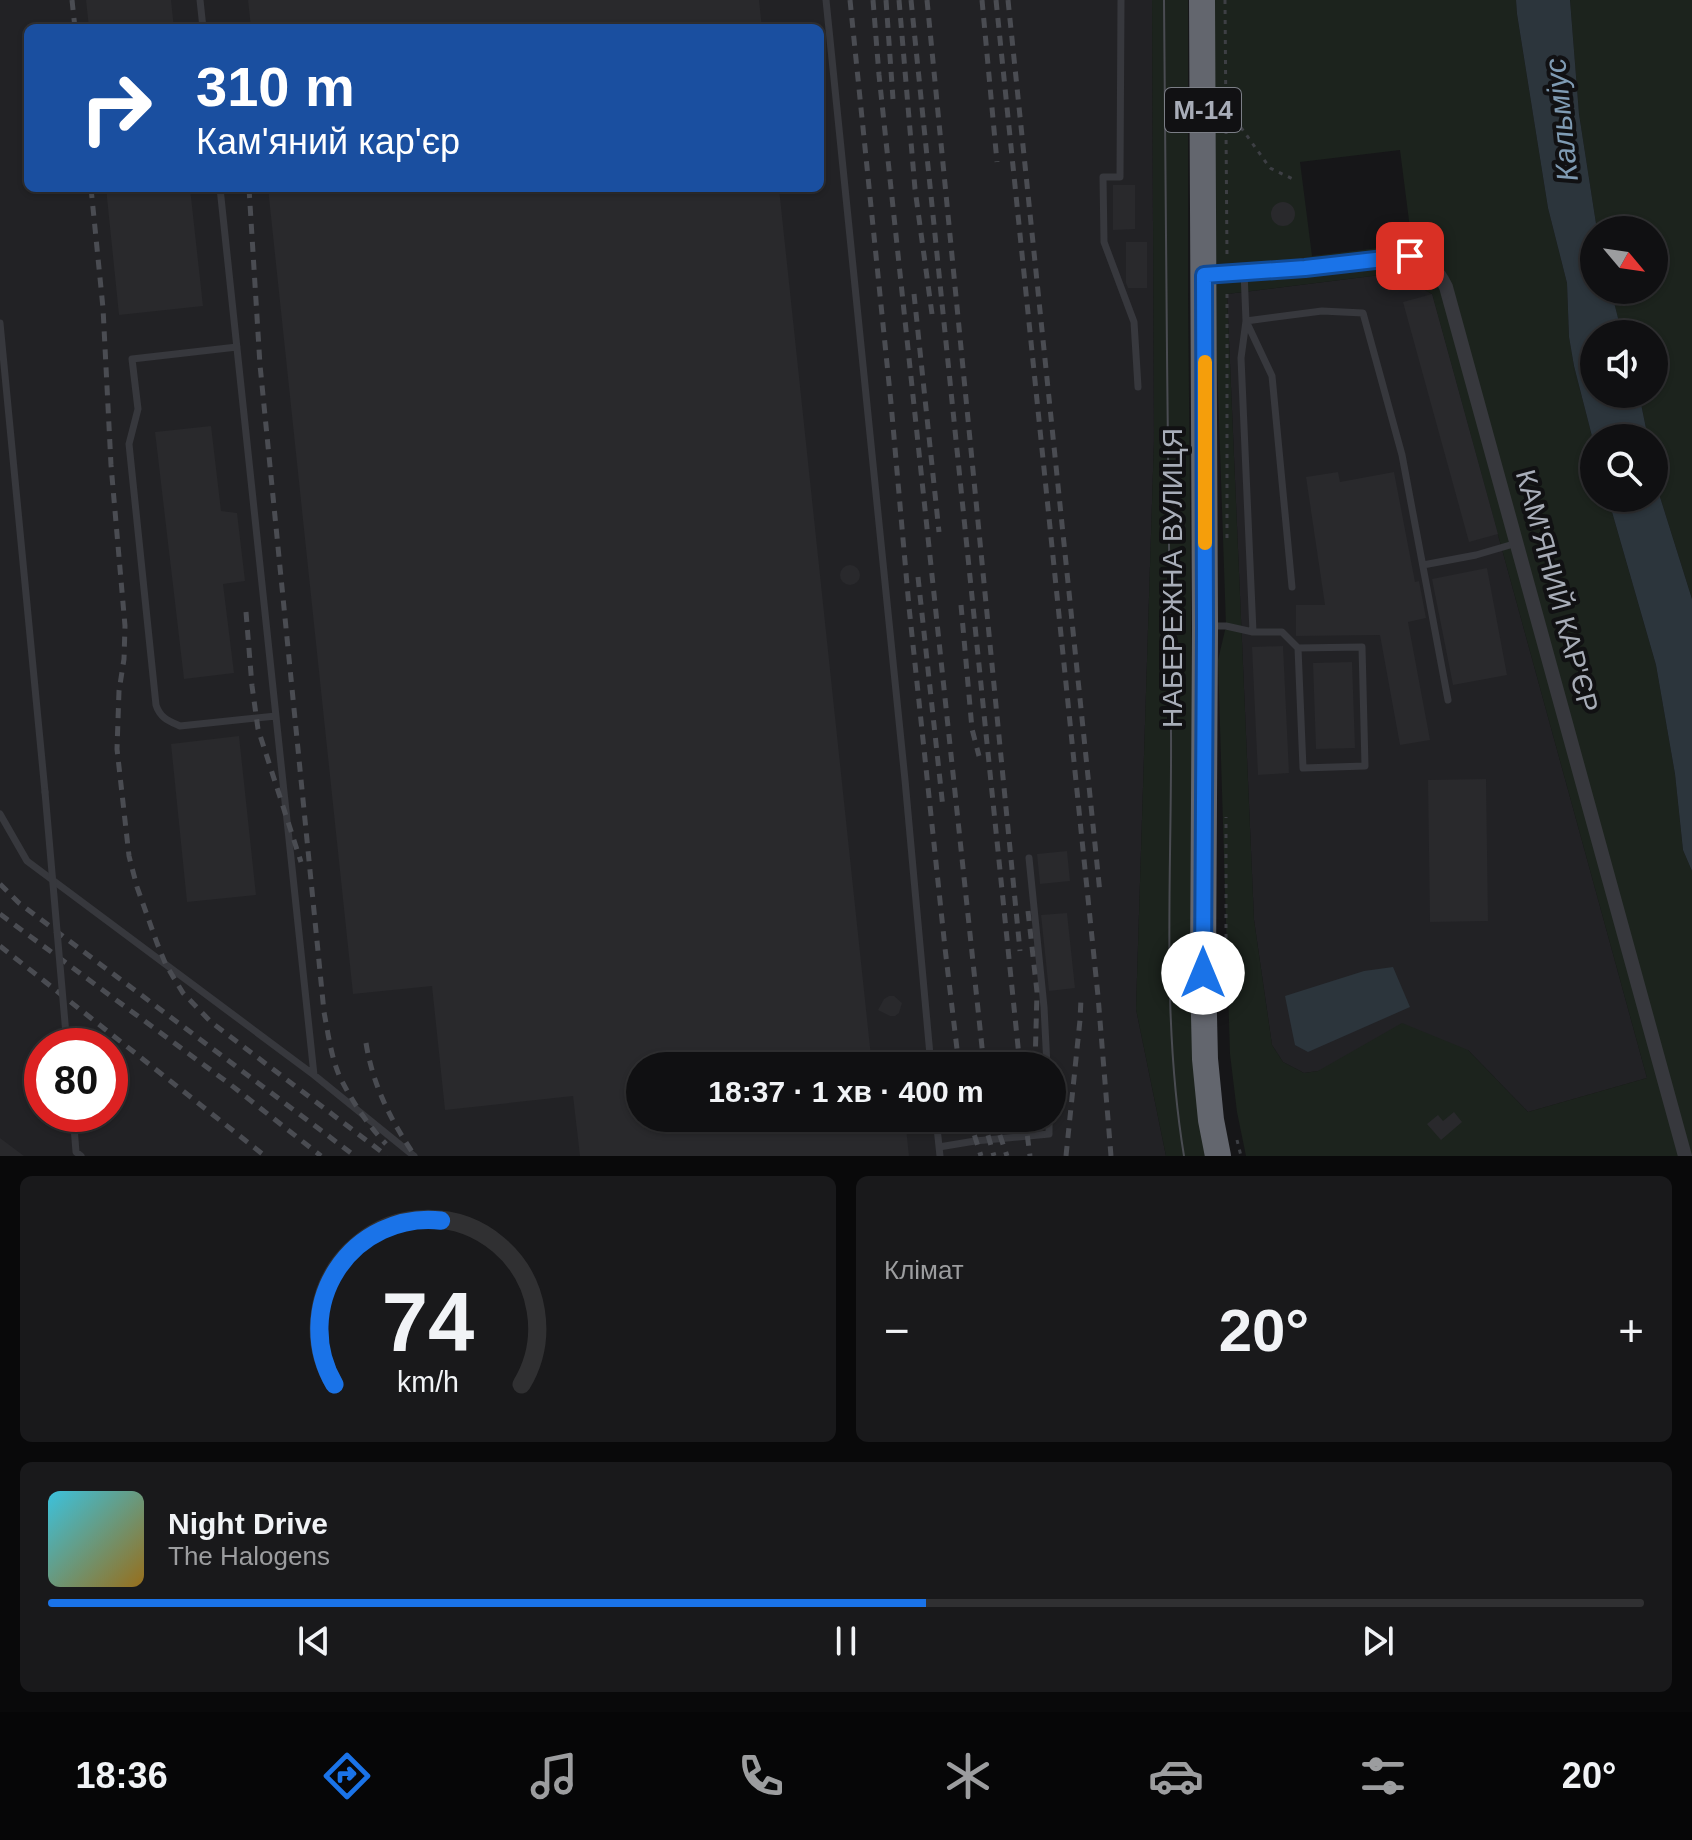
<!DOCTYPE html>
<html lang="uk">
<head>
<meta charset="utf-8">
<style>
  body { margin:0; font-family:Arial,sans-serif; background:#19191b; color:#f1f3f6; height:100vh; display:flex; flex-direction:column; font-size:30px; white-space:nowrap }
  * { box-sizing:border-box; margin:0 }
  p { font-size:26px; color:#9c9d9f }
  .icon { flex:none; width:44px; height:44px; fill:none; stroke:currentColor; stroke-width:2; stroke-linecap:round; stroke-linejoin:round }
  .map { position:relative; height:1156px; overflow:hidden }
  .sheet { display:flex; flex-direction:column; gap:20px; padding:20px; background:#09090a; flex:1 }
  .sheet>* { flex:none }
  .hud { position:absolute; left:24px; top:24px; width:800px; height:168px; border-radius:12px; box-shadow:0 2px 6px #0004,0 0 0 2px #303032; background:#1a4fa0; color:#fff; overflow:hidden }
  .needle { width:52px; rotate:119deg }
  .controls { position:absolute; left:1580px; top:216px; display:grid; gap:16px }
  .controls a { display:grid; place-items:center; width:88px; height:88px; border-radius:50%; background:#101012; box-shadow:0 2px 6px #0004,0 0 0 2px #303032; font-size:40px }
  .speed { position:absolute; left:24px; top:1028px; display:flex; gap:16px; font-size:40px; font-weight:700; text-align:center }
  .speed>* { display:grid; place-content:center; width:104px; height:104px; border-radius:50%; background:#101012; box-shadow:0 2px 6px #0004,0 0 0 2px #303032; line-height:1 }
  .speed .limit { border:12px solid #d22; background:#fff; color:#111 }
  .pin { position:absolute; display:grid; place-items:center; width:68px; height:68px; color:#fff; margin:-34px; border-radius:16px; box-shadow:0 4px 12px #0006 }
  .me { position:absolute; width:88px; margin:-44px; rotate:0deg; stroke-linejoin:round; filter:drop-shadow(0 0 6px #0008) }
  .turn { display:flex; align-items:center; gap:28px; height:168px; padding:0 40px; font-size:36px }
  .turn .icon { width:104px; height:104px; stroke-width:2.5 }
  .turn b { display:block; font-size:56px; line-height:68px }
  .big { font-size:60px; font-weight:600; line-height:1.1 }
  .sheet .widget { flex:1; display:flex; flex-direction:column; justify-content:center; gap:12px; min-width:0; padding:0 28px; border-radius:12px; background:#19191b }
  .sheet .dial { align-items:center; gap:0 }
  .dial svg { height:208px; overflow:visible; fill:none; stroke:#303032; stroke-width:7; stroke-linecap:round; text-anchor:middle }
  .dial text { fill:#f1f3f6; stroke:none }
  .song { display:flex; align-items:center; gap:24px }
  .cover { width:96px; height:96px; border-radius:12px; background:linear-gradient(135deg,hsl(190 70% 55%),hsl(40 70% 35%)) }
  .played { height:8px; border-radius:4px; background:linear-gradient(90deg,#1a73e8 55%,#303032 55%) }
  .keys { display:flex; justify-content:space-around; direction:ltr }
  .heat { display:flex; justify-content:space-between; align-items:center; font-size:44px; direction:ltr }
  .sheet .tiles { flex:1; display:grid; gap:20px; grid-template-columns:1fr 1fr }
  .widget:last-child { grid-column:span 2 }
  .trip { position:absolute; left:626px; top:1052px; width:440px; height:80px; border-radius:40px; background:#101012; box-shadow:0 2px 6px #0004,0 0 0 2px #303032; font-weight:600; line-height:80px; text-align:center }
  .tab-bar { display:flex; height:128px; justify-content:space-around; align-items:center; background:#060607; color:#9c9d9f }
  .tab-bar .icon { width:56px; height:56px }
  .tab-bar .active { color:#1a73e8 }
  .tab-bar b { font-size:36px; color:#f1f3f6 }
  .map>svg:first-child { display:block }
  .built { fill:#222225; fill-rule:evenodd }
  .green { fill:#1c231d; fill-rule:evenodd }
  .water { fill:#2c353c }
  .building { fill:#29292c }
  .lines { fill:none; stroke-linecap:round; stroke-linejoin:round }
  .path { stroke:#3d3f44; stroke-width:3; stroke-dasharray:4 6; stroke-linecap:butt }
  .lane { stroke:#37383d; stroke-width:7 }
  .street { stroke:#37383d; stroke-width:14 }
  .highway { stroke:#63666e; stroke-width:26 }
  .tram { stroke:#4a4c52; stroke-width:2 }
  .rail { stroke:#4a4c52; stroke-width:5; stroke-dasharray:10 8; stroke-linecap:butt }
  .lane-bridge { stroke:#37383d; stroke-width:7 }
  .route-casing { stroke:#114b97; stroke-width:20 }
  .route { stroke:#1a73e8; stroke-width:14 }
  .slow { stroke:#f59e0b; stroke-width:14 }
  .labels { text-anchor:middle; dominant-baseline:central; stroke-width:8; stroke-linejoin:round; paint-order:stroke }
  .shield { fill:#111113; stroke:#7b7e86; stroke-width:2 }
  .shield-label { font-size:26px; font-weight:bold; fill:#a8adb8 }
  .street-label { font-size:28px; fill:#a8adb8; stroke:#111113 }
  .water-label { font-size:30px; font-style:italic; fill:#7f9bb3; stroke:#111113 }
</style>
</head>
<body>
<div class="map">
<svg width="1692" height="1156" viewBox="0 0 1692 1156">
  <rect width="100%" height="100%" fill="#161618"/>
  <!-- built -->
  <path class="built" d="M0 0H1152L1154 440 1136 1009 1166 1156H0ZM28 28H820V188H28ZM42 1046H110V1114H42ZM640 1066H1052V1118H640Z
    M1396 273 1432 294 1647 1078 1528 1112 1468 1050 1304 1073 1283 1062 1272 1045 1254 920 1227 294Z"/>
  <!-- green -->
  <path class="green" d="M1152 0H1188V293L1195 1020 1210 1156H1166L1136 1009 1154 440Z
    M1214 0H1516L1517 14 1548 208 1567 283 1569 337 1574 366 1594 444V498H1608L1656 665 1675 774 1683 850 1692 871V1156H1246L1237 1112 1230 1054 1218 660 1226 626 1214 274ZM1400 150 1412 244 1312 256 1300 162ZM1396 273 1432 294 1647 1078 1528 1112 1468 1050 1402 1023 1318 1071 1304 1073 1283 1062 1272 1045 1254 920 1227 294Z
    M1570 0H1692V599L1660 497 1654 468V438H1648L1639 394H1654V334H1622L1611 290H1654V230H1597L1579 114Z"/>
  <!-- water -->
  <path class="water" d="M1516 0H1570L1579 114 1597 230H1594V290H1611L1622 334H1594V394H1639L1648 438H1594V444L1574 366 1569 337 1567 283 1548 208 1517 14Z
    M1654 468 1660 497 1692 599V871L1683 850 1675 774 1656 665 1608 498H1654Z
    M1393 967 1410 1007 1308 1052 1295 1045 1285 996 1364 971Z"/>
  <!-- building -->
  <path class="building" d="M86 0H171L174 28H89Z
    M248 0H759L762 28H251Z
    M1113 185H1135V229L1113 230Z
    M106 188H190L203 306 119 315Z
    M268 188H779L872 1066H640V1118H905L909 1156H580L573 1096 445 1110 432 986 353 994Z
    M1271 214a12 12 0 1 1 24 0a12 12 0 1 1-24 0Z
    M1126 242H1147V288H1128L1126 283Z
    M1432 294 1498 534 1469 542 1403 302Z
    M211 426 221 511 237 513 245 581 223 584 234 673 184 679 155 432Z
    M1338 472 1340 482 1394 472 1415 582 1419 581 1426 618 1408 622 1430 740 1400 745 1380 635 1296 636V605H1325L1306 477Z
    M840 575a10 10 0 1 1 20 0a10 10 0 1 1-20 0Z
    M1487 568 1507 675 1453 685 1432 579Z
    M1283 646 1289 773 1258 775 1252 647Z
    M1352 662 1355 748 1316 749 1313 663Z
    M239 736 256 895 187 902 171 744Z
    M1486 779 1488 921 1430 922 1428 780Z
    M1067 851 1070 881 1040 884 1037 854Z
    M1067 913 1075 988 1049 991 1041 915Z
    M889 996H894L902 1003 899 1013 895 1016H890L878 1010 884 999Z
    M1454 1112 1462 1122 1441 1140 1427 1124 1438 1115 1443 1121Z
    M0 1138 24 1156H0Z"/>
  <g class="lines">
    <!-- path -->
    <path class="path" d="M1225 0 1227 258
      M1228 112 1240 126 1270 168 1297 181
      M1227 538V289
      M1226 998V817
      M1237 1140 1241 1156"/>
    <!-- lane -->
    <path class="lane" d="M200 0 203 28
      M826 0 905 780 931 1066
      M1121 0 1120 177H1103L1104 242 1134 322 1138 387
      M220 188 314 1075
      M1244 271 1246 321 1241 358 1253 632
      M1246 321 1322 311 1363 313 1402 455 1448 700
      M0 323 45 792
      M1247 323 1272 376 1292 587
      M237 347 132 359 138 409 129 444 156 705C160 718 169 721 180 726L276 716
      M1423 565 1476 555 1517 543
      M1212 626H1226L1253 632H1282L1298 648 1303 768 1365 766 1362 647 1298 648
      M0 814 27 861 314 1075 414 1156
      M1029 858 1044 1007 1047 1066
      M73 1114 76 1152 81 1156
      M936 1118 940 1156
      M939 1147 975 1141 1049 1134V1118"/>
    <!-- street -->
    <path class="street" d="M1204 275 1305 268 1410 256C1428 262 1438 270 1446 287L1685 1156"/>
    <!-- highway -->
    <path class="highway" d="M1202 0 1205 627 1203 973 1205 1059 1211 1120 1218 1156"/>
    <!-- tram -->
    <path class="tram" d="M1164 0C1166 244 1168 489 1171 733 1172 874 1161 1016 1184 1156"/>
    <!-- rail -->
    <path class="rail" d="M72 0 75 28
      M850 0 891 403 909 607 945 948 959 1066
      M873 0 879 75 984 1066
      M886 0 893 99
      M899 0 915 189 932 314
      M911 0 1020 1066
      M927 0 1020 951
      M982 0 997 162
      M996 0 1098 996 1111 1156
      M1008 0 1100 893
      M91 188 103 308 111 465 125 626 124 659 119 691 117 749 129 856 137 887 157 943 166 965 183 993 211 1022 387 1156
      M249 188 260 365 324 1012C328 1033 331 1056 339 1075 351 1100 367 1124 386 1144
      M914 294 939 532
      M918 577 943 808
      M961 605 972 729 979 756
      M246 612 252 686 258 729 301 862
      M0 884 19 903 355 1156
      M1028 911 1037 992 1035 1066
      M0 914 231 1085 321 1156
      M0 946 265 1156
      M366 1043C373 1086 391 1121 415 1156
      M969 1118 981 1156
      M983 1118 994 1156
      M994 1118 1007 1156
      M1025 1118 1030 1156
      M1066 1156 1080 1020 1081 999"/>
    <!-- lane-bridge -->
    <path class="lane-bridge" d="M45 792 67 1046"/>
  </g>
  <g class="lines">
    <!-- route casing -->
    <g class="route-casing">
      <path id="route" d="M1203 973 1205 627 1204 275 1305 268 1410 256"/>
    </g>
    <!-- route -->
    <use href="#route" class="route"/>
    <!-- slow -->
    <path class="slow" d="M1205 362V543"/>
  </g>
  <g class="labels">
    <!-- shield labels -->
    <rect class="shield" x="1165" y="88" width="76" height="44" rx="6"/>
    <g class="shield-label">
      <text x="1203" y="110">М-14</text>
    </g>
    <!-- street labels -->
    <g class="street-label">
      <text transform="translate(1172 578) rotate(-90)">НАБЕРЕЖНА ВУЛИЦЯ</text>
      <text transform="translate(1557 591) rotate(75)">КАМ'ЯНИЙ КАР'ЄР</text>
    </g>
    <!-- water labels -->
    <g class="water-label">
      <text transform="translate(1561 120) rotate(-96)">Кальміус</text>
    </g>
  </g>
</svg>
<div class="controls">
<a><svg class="needle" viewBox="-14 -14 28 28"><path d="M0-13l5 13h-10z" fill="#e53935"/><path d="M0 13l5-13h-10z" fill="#9c9d9f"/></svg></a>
<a><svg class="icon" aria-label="sound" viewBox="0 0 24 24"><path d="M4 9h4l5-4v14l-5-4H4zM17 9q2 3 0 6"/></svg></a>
<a><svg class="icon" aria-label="search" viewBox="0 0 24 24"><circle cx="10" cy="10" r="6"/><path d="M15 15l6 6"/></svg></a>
</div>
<div class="speed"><div class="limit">80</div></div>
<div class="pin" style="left:1410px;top:256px;background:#d93025"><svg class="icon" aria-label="arrive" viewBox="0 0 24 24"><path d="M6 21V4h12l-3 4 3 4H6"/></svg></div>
<svg class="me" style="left:1203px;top:973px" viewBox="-20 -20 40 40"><circle r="19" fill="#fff"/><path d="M0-13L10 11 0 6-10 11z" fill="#1a73e8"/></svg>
<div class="trip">18:37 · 1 хв · 400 m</div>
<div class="hud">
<div class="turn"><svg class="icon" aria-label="right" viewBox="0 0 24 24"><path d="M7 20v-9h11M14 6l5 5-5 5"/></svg><div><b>310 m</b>Кам'яний кар'єр</div></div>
</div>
</div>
<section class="sheet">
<div class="tiles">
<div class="widget dial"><svg viewBox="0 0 100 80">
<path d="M14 69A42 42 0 1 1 86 69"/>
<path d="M14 69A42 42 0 0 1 55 6" stroke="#1a73e8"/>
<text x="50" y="56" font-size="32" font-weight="700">74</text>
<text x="50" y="72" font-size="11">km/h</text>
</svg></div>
<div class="widget"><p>Клімат</p>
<div class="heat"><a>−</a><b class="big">20°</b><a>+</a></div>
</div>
<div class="widget">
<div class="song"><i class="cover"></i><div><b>Night Drive</b><p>The Halogens</p></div></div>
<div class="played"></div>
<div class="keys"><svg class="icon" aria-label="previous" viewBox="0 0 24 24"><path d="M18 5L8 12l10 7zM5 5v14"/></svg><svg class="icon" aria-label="pause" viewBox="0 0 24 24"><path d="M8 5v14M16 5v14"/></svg><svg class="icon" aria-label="next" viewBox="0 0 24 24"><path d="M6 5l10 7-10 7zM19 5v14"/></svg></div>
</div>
</div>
</section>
<nav class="tab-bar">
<b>18:36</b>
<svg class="icon active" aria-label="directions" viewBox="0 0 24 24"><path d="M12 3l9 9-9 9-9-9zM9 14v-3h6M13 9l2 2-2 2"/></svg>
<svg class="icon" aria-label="music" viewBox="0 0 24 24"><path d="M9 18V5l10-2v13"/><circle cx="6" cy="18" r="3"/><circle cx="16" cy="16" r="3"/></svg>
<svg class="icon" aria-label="phone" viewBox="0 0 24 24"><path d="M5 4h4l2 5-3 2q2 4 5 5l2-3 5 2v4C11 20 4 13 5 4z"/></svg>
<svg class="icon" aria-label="climate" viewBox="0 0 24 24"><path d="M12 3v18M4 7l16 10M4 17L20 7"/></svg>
<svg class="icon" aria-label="car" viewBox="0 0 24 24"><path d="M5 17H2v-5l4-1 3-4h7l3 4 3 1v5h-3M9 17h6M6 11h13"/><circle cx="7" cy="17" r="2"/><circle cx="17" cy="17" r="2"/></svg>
<svg class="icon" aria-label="filters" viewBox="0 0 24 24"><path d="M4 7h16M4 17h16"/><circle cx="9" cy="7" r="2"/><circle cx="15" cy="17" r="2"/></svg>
<b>20°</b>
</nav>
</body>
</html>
